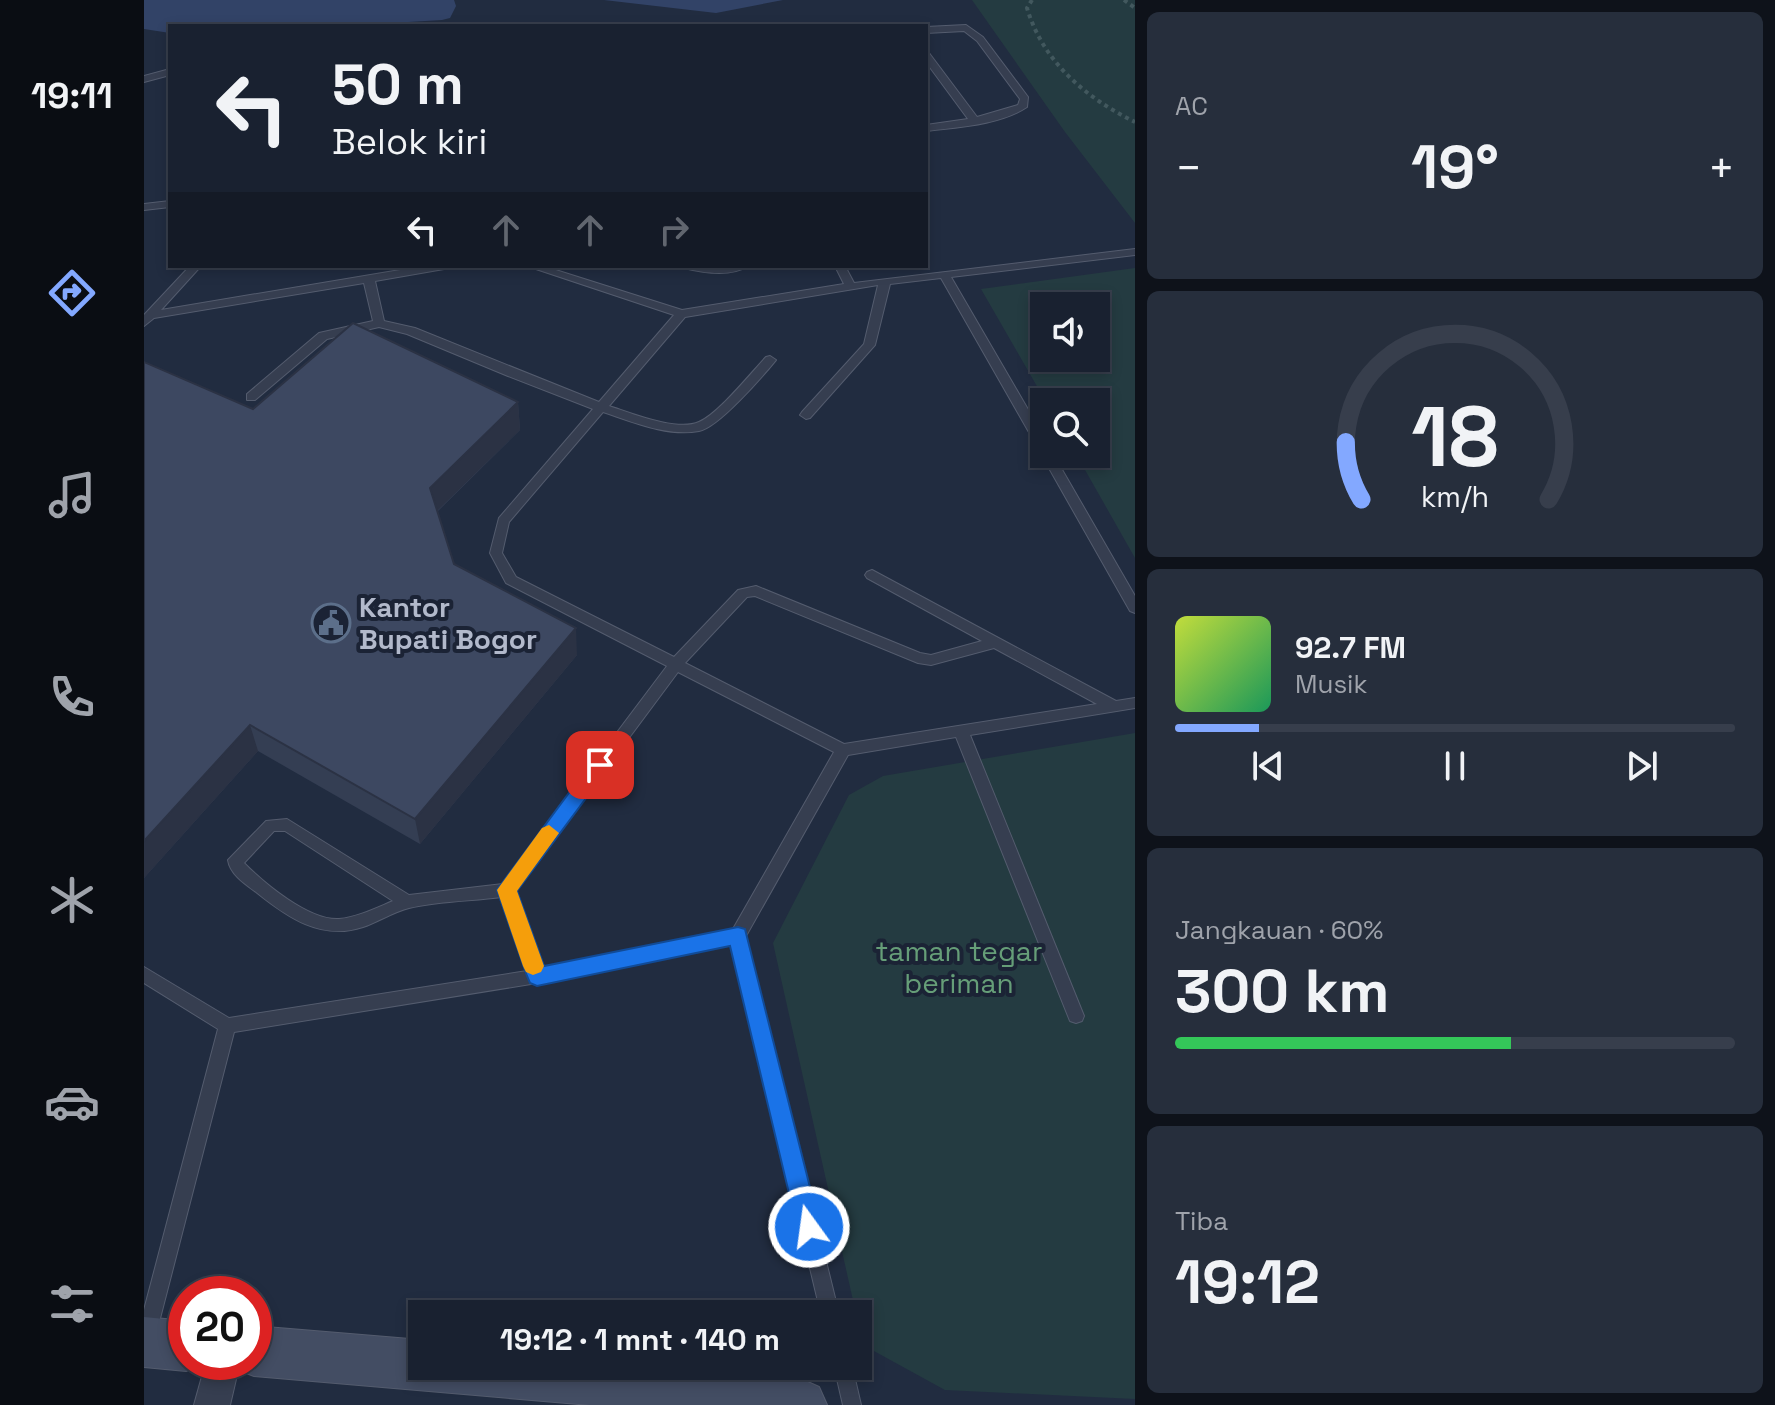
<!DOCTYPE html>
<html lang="id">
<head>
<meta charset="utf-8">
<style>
  body { margin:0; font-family:"Space Grotesk",sans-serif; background:#262e3c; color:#f1f3f6; height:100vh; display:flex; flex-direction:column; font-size:30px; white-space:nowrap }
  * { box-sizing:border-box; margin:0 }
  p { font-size:26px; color:#9fa3ab }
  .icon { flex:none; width:44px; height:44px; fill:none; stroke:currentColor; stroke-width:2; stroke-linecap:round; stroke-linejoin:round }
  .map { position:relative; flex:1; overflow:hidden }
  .panel { display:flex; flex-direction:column; gap:12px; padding:12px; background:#0e121a; width:640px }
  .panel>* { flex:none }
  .hud { position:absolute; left:24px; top:24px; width:760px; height:244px; border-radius:0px; box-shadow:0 4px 12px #0003,0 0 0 2px #373e4c; background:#192130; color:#f1f3f6; overflow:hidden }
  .controls { position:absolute; left:886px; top:292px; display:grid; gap:16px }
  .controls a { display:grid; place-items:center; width:80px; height:80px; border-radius:0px; background:#192130; box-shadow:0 4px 12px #0003,0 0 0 2px #373e4c; font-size:40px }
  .speed { position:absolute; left:24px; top:1276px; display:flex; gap:16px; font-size:40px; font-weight:700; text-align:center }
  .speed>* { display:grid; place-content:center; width:104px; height:104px; border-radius:50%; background:#192130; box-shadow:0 4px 12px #0003,0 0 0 2px #373e4c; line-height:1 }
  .speed .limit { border:12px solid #d22; background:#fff; color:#111 }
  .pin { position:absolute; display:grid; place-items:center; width:68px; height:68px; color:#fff; margin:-34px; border-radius:16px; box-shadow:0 4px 12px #0006 }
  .me { position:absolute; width:88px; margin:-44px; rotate:346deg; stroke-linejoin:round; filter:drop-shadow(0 0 6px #0008) }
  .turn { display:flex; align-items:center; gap:28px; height:168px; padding:0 32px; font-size:36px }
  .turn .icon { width:104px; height:104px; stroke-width:2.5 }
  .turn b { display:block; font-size:56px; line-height:68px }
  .lanes { display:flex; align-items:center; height:76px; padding:0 32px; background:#0003; justify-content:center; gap:40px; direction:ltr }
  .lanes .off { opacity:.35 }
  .big { font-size:60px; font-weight:700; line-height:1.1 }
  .panel .widget { flex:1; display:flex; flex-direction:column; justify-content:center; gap:12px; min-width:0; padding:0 28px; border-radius:12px; background:#262e3c }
  .panel .dial { align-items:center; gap:0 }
  .dial svg { height:208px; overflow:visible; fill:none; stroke:#373e4c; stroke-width:7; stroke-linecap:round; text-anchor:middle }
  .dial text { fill:#f1f3f6; stroke:none }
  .song { display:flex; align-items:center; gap:24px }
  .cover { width:96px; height:96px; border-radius:12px; background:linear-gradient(135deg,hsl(70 70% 55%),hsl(150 70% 35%)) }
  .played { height:8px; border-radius:4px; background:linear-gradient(90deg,#83a8ff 15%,#373e4c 15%) }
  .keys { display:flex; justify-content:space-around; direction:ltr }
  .heat { display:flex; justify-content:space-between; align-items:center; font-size:44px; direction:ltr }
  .charge { height:12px; border-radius:6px; background:linear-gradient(90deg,#34c759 60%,#373e4c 0) }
  .trip { position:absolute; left:264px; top:1300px; width:464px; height:80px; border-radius:0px; background:#192130; box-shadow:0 4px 12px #0003,0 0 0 2px #373e4c; font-weight:700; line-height:80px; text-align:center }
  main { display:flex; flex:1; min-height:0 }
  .menu { display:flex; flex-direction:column; width:144px; justify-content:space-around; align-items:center; background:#0a0d13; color:#9fa3ab }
  .menu .icon { width:56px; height:56px }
  .menu .selected { color:#83a8ff }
  .menu b { font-size:36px; color:#f1f3f6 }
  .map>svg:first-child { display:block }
  .green { fill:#243b41; fill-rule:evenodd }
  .water { fill:#324367 }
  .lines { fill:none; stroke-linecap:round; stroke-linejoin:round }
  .lane-casing { stroke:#545c6e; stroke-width:2 }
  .street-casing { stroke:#545c6e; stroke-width:2 }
  .secondary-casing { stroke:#545c6e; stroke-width:2 }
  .path { stroke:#42585e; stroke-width:4; stroke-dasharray:4 4; stroke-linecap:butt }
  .lane { fill:#363e50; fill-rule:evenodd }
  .street { fill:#363e50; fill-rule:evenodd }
  .secondary { fill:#434d63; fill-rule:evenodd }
  .wall { fill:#343e53 }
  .shaded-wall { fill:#2b3244 }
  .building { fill:#3d4861; stroke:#2b3244; stroke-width:2 }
  .route { fill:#1a73e8; stroke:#114b97; stroke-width:2 }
  .slow { fill:#f59e0b }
  .labels { text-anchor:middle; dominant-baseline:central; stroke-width:8; stroke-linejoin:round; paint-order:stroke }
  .poi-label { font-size:28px; font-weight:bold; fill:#b2b9cb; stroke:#1b2335; text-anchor:start }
  .park-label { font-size:28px; fill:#669e78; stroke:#1b2335 }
</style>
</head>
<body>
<main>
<nav class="menu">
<b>19:11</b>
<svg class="icon selected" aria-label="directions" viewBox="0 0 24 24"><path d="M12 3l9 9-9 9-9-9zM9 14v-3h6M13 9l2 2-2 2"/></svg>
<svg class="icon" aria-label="music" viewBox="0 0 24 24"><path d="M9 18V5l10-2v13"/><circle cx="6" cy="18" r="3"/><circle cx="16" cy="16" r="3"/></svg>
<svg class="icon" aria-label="phone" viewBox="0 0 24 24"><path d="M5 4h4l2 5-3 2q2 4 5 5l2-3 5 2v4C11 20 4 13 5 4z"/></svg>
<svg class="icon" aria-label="climate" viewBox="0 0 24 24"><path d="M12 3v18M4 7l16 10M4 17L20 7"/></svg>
<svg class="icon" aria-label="car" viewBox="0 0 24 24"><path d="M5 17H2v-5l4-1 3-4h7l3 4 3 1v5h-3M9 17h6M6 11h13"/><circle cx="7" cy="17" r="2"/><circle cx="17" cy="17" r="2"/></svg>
<svg class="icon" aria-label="filters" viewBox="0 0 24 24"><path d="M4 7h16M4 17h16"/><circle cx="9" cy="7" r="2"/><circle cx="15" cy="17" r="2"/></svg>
</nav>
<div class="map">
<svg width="991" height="1405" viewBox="0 0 991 1405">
  <rect width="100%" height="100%" fill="#212c40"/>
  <!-- green -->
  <path class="green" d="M828 0H991V223L921 132Z
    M991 268V558L932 454H952V402H902L837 289ZM900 306H952V358H900Z
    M991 733V1399L801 1390 719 1345 629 943 705 795 739 776Z"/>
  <!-- water -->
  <path class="water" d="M0 0H310L312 6 306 18 298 20 197 26H26V33L0 29Z
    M460 0H639L572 13Z"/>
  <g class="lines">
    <!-- lane casing -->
    <g class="lane-casing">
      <path id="lane" d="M822 25 839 37 884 97 883 107C856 125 814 127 782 131V125L824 119 782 62V52L785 53 833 117 874 105 876 99 833 41 820 31 782 33V27Z
        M26 69V75L0 82V76Z
        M26 201V207L0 210V204Z
        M991 249V255L807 277 900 437V454H909L991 596V613L986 611 897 454 898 452 894 448 797 278 746 284 731 345 666 418 662 419 656 415 658 412 720 344 734 285 541 317 465 406C487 413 533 432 555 422 575 413 606 374 622 357L626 356 632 360C619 376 574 428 555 431 524 437 489 422 459 412L365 522 358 553 372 577 530 657 594 590 612 586 776 653 787 655 838 641 723 578 721 575 723 572 728 570 972 701 991 698V708L826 735 940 1016 938 1021 932 1023 926 1021 924 1016 812 737 704 755 602 936 695 1314H677L588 943 393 983 90 1032 12 1334 10 1341 0 1342V1310L74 1029 0 983V967L85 1018 383 971 358 897C327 901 295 901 265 908 249 912 234 922 219 927 177 941 143 917 112 892 101 884 86 874 84 860L122 821 143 819 265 895 359 884 523 666 362 583 346 553 355 518 449 409 364 376 263 334 235 327 183 339 111 400H103V394L175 333 229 321 220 283 10 318 0 326V315L46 266H57L17 310 280 266H305L300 269 231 281 240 321 271 328 455 402 530 315 383 266H399L538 310 700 284 691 266H701L710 283ZM611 596 774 663 787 665 850 648 953 704 700 744 541 663 603 597ZM534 672 690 752 589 929 398 968 371 891ZM130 831H141L249 901C232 908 214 917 195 919 165 921 120 883 100 863Z
        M539 266H604C587 277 560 273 540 268Z
        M690 1366H708L717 1405H699Z"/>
    </g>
    <!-- street casing -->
    <g class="street-casing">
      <path id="street" d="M62 1362H96L86 1405H50Z"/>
    </g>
    <!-- secondary casing -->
    <g class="secondary-casing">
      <path id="secondary" d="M0 1317 42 1321V1362L60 1364 42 1371 0 1367Z
        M110 1326 278 1340V1366H554L657 1379 675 1387 683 1405H446L110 1376 92 1369 89 1362H110Z"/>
    </g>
    <!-- path -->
    <path class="path" d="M888 0 883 8C899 62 942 98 991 122
      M980 0 991 8"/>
    <!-- lane -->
    <use href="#lane" class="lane"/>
    <!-- street -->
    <use href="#street" class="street"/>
    <!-- secondary -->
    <use href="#secondary" class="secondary"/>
  </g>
  <!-- wall -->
  <path class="wall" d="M0 362 109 409 374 402 376 430 293 512 310 564 433 655 276 844 114 751 0 878Z"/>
  <!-- shaded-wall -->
  <path class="shaded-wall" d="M374 402 376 430 289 515 286 488Z
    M432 628 433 655 276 844 271 819Z
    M106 725 114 751 0 878V841Z"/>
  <!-- building -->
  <path class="building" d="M209 323 374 402 286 488 310 564 432 628 271 819 106 725 0 841V362L109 409Z"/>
  <!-- route -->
  <path class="route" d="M456 757 466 765 463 770 373 891 400 966 594 927 601 929 676 1227 673 1235 665 1238 657 1235 653 1227 586 946 393 986 386 983 383 976 353 890 450 759Z"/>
  <!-- slow -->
  <path class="slow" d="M405 825 415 833 373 891 400 966 397 972 389 975 382 972 379 966 353 890 398 828Z"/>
  <!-- icons -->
  <defs>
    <g id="civic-ring" transform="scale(2)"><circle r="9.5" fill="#1b2335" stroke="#5c6f8a" stroke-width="1.5"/><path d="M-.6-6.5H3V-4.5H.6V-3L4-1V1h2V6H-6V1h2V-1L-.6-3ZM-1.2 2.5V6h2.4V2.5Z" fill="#5c6f8a"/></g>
  </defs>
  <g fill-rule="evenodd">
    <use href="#civic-ring" x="187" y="623"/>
  </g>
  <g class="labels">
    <!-- poi labels -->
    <g class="poi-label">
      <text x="215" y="607">Kantor<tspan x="215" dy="32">Bupati Bogor</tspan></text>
    </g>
    <!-- park labels -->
    <g class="park-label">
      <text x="815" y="951">taman tegar<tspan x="815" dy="32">beriman</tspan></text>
    </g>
  </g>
</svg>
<div class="controls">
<a><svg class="icon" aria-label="sound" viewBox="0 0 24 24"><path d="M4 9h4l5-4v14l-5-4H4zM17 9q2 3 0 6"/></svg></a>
<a><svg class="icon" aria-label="search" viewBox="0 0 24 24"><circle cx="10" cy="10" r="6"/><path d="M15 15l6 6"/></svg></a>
</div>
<div class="speed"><div class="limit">20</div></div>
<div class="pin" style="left:456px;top:765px;background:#d93025"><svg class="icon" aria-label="arrive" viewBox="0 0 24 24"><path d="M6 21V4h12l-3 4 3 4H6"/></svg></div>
<svg class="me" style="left:665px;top:1227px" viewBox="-20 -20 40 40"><circle r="17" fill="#1a73e8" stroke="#fff" stroke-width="3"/><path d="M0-11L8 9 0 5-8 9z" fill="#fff"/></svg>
<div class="trip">19:12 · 1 mnt · 140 m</div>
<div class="hud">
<div class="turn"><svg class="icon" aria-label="left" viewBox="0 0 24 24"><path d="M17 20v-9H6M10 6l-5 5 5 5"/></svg><div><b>50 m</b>Belok kiri</div></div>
<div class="lanes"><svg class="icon" aria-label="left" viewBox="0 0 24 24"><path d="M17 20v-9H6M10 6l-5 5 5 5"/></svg><svg class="icon off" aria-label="ahead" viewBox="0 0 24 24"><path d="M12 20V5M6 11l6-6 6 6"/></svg><svg class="icon off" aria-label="ahead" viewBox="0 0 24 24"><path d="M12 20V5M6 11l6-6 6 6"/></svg><svg class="icon off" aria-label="right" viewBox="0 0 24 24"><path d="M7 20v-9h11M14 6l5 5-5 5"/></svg></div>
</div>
</div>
<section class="panel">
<div class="widget"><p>AC</p>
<div class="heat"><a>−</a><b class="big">19°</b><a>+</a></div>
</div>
<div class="widget dial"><svg viewBox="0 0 100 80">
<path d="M14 69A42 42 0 1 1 86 69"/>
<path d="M14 69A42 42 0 0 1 8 47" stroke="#83a8ff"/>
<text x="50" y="56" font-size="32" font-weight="700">18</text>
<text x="50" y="72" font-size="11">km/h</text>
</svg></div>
<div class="widget">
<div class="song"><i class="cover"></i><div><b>92.7 FM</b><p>Musik</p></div></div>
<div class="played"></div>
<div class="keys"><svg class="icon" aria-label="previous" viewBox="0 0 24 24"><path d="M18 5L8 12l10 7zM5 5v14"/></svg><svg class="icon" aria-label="pause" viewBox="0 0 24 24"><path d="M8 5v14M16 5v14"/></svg><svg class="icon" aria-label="next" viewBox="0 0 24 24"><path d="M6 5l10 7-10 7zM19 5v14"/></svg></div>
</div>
<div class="widget"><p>Jangkauan · 60%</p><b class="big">300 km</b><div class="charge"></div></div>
<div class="widget"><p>Tiba</p><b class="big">19:12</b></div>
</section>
</main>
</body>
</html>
